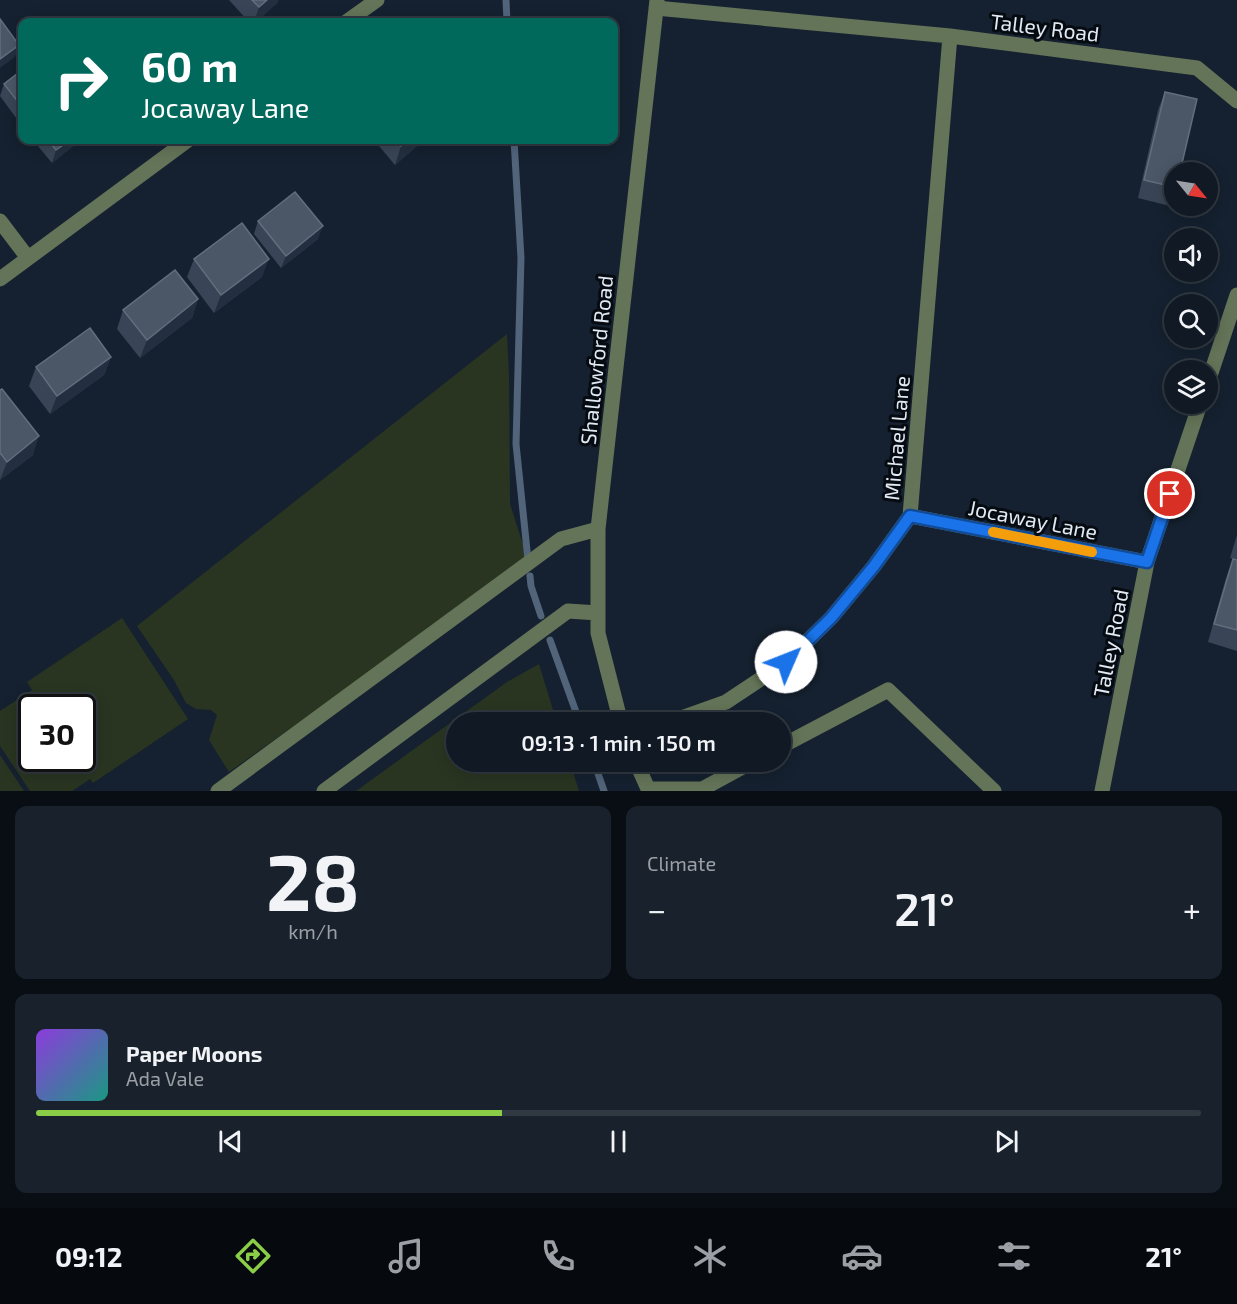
<!DOCTYPE html>
<html lang="en">
<head>
<meta charset="utf-8">
<style>
  body { margin:0; font-family:"Exo 2",sans-serif; background:#19222c; color:#f1f3f6; height:100vh; display:flex; flex-direction:column; font-size:22px; white-space:nowrap }
  * { box-sizing:border-box; margin:0 }
  p { font-size:20px; color:#9ca0a6 }
  .icon { flex:none; width:33px; height:33px; fill:none; stroke:currentColor; stroke-width:2; stroke-linecap:round; stroke-linejoin:round }
  .map { position:relative; height:791px; overflow:hidden }
  .side { display:flex; flex-direction:column; gap:15px; padding:15px; background:#090e14; flex:1 }
  .side>* { flex:none }
  .top-card { position:absolute; left:18px; top:18px; width:600px; height:126px; border-radius:12px; box-shadow:0 3px 15px #0003,0 0 0 2px #303841; background:#00695c; color:#fff; overflow:hidden }
  .needle { width:39px; rotate:120deg }
  .buttons { position:absolute; left:1164px; top:162px; display:grid; gap:12px }
  .buttons a { display:grid; place-items:center; width:54px; height:54px; border-radius:50%; background:#101924; box-shadow:0 3px 15px #0003,0 0 0 2px #303841; font-size:30px }
  .speed { position:absolute; left:18px; top:694px; display:flex; gap:12px; font-size:30px; font-weight:700; text-align:center }
  .speed>* { display:grid; place-content:center; width:78px; height:78px; border-radius:50%; background:#101924; box-shadow:0 3px 15px #0003,0 0 0 2px #303841; line-height:1 }
  .speed .limit { border:3px solid #111; border-radius:9px; background:#fff; color:#111 }
  .pin { position:absolute; display:grid; place-items:center; width:51px; height:51px; color:#fff; margin:-26px; border:3px solid #fff; border-radius:50%; box-shadow:0 2px 6px #0007 }
  .me { position:absolute; width:66px; margin:-33px; rotate:46deg; stroke-linejoin:round; filter:drop-shadow(0 0 4px #0008) }
  .turn { display:flex; align-items:center; gap:21px; height:126px; padding:0 24px; font-size:27px }
  .turn .icon { width:78px; height:78px; stroke-width:2.5 }
  .turn b { display:block; font-size:42px; line-height:51px }
  .big { font-size:45px; font-weight:600; line-height:1.1 }
  .side .tile { flex:1; display:flex; flex-direction:column; justify-content:center; gap:9px; min-width:0; padding:0 21px; border-radius:12px; background:#19222c }
  .side .dial { align-items:center; gap:0 }
  .dial b { font-size:78px; line-height:1 }
  .song { display:flex; align-items:center; gap:18px }
  .cover { width:72px; height:72px; border-radius:9px; background:linear-gradient(135deg,hsl(270 70% 55%),hsl(170 70% 35%)) }
  .played { height:6px; border-radius:3px; background:linear-gradient(90deg,#8ace48 40%,#303841 40%) }
  .keys { display:flex; justify-content:space-around; direction:ltr }
  .heat { display:flex; justify-content:space-between; align-items:center; font-size:33px; direction:ltr }
  .side .tiles { flex:1; display:grid; gap:15px; grid-template-columns:1fr 1fr }
  .tile:last-child { grid-column:span 2 }
  .trip { position:absolute; left:446px; top:712px; width:345px; height:60px; border-radius:30px; background:#101924; box-shadow:0 3px 15px #0003,0 0 0 2px #303841; font-weight:600; line-height:60px; text-align:center }
  .dock { display:flex; height:96px; justify-content:space-around; align-items:center; background:#060a0e; color:#9ca0a6 }
  .dock .icon { width:42px; height:42px }
  .dock .on { color:#8ace48 }
  .dock b { font-size:27px; color:#f1f3f6 }
  .map>svg:first-child { display:block }
  .green { fill:#293521; fill-rule:evenodd }
  .lines { fill:none; stroke-linecap:round; stroke-linejoin:round }
  .stream { stroke:#51647a; stroke-width:7 }
  .minor { stroke:#647458; stroke-width:15 }
  .wall { fill:#394556 }
  .shaded-wall { fill:#232f40 }
  .building { fill:#4b5767; stroke:#626e7d; stroke-width:1.5 }
  .route-casing { stroke:#114b97; stroke-width:15 }
  .route { stroke:#1a73e8; stroke-width:10 }
  .slow { stroke:#f59e0b; stroke-width:10 }
  .labels { text-anchor:middle; dominant-baseline:central; stroke-width:6; stroke-linejoin:round; paint-order:stroke }
  .street-label { font-size:21px; fill:#e1eaf4; stroke:#060b11 }
</style>
</head>
<body>
<div class="map">
<svg width="1237" height="791" viewBox="0 0 1237 791">
  <rect width="100%" height="100%" fill="#152130"/>
  <!-- green -->
  <path class="green" d="M507 334 509 376 510 504 528 560 229 772 209 740 217 715 211 710 196 709 186 703 174 680 137 626Z
    M122 618 188 719 93 783 90 779 72 791H30L0 746V711L32 690 27 682ZM32 708H82V759H32Z
    M539 664 557 723H456V762H570L579 791H356L507 682Z
    M0 755 24 791H0Z"/>
  <g class="lines">
    <!-- stream -->
    <path class="stream" d="M506 0 507 22
      M514 140 521 258 516 444 528 560
      M530 576 531 586 541 616
      M550 640 580 723
      M594 762 604 791"/>
    <!-- minor -->
    <path class="minor" d="M656 8 950 36 1197 68 1237 101
      M346 22 377 0
      M0 221 28 258
      M0 279 188 140
      M1208 382 1237 295
      M910 516 1147 562
      M621 723 598 633V529L657 0
      M667 723 726 702 786 662 831 618 874 566 910 516 950 36
      M780 747 888 690 994 791
      M636 762 649 791
      M648 789H702
      M218 791 561 539 598 529
      M324 791 568 611 598 613
      M703 791 702 789 752 762
      M1102 791 1147 562 1200 404"/>
  </g>
  <!-- wall -->
  <path class="wall" d="M229 0H278L277 3 256 22H249Z
    M22 70V126L0 96 4 84Z
    M1165 92 1174 172V193L1170 206 1138 198 1158 110Z
    M33 140H78L77 143 52 163Z
    M374 140H424L395 165Z
    M258 221 318 239 281 268 254 234Z
    M194 259 262 277 214 313 187 277Z
    M198 299 192 318 140 358 117 329 123 310Z
    M111 357 104 375 50 414 29 386 36 367Z
    M0 390 33 455 0 480Z
    M1237 535V560L1230 558Z
    M1233 559 1237 560V651L1208 642 1226 578Z"/>
  <!-- shaded-wall -->
  <path class="shaded-wall" d="M267 0H278L277 3 256 22H254L259 7Z
    M19 45 15 57 0 68V59Z
    M70 140H78L77 143 52 163 56 150Z
    M409 140H424L395 165 401 146Z
    M323 226 318 239 281 268 286 256Z
    M269 259 262 277 214 313 221 295Z
    M198 299 192 318 140 358 147 340Z
    M111 357 104 375 50 414 57 396Z
    M39 436 33 455 0 480 7 462Z"/>
  <!-- building -->
  <path class="building" d="M252 0H267L259 7Z
    M0 19 19 45 0 59Z
    M22 70V107L4 84Z
    M1165 92 1197 99 1180 172H1174V187L1144 180Z
    M48 140H70L56 150Z
    M396 140H409L401 146Z
    M295 192 323 226 286 256 258 221Z
    M242 223 269 259 221 295 194 259Z
    M175 270 198 299 147 340 123 310Z
    M90 328 111 357 57 396 36 367Z
    M2 389 39 436 7 462 1 454H0V390Z
    M1233 559 1237 560V630L1214 624Z"/>
  <g class="lines">
    <!-- route casing -->
    <g class="route-casing">
      <path id="route" d="M786 662 831 618 874 566 910 516 1147 562 1170 494"/>
    </g>
    <!-- route -->
    <use href="#route" class="route"/>
    <!-- slow -->
    <path class="slow" d="M993 532 1092 552"/>
  </g>
  <g class="labels">
    <!-- street labels -->
    <g class="street-label">
      <text transform="translate(1045 27) rotate(7)">Talley Road</text>
      <text transform="translate(596 360) rotate(-84)">Shallowford Road</text>
      <text transform="translate(896 438) rotate(-85)">Michael Lane</text>
      <text transform="translate(1033 519) rotate(11)">Jocaway Lane</text>
      <text transform="translate(1110 643) rotate(-79)">Talley Road</text>
    </g>
  </g>
</svg>
<div class="buttons">
<a><svg class="needle" viewBox="-14 -14 28 28"><path d="M0-13l5 13h-10z" fill="#e53935"/><path d="M0 13l5-13h-10z" fill="#9ca0a6"/></svg></a>
<a><svg class="icon" aria-label="sound" viewBox="0 0 24 24"><path d="M4 9h4l5-4v14l-5-4H4zM17 9q2 3 0 6"/></svg></a>
<a><svg class="icon" aria-label="search" viewBox="0 0 24 24"><circle cx="10" cy="10" r="6"/><path d="M15 15l6 6"/></svg></a>
<a><svg class="icon" aria-label="layers" viewBox="0 0 24 24"><path d="M12 4l9 5-9 5-9-5zM3 14l9 5 9-5"/></svg></a>
</div>
<div class="speed"><div class="limit">30</div></div>
<div class="pin" style="left:1170px;top:494px;background:#d93025"><svg class="icon" aria-label="arrive" viewBox="0 0 24 24"><path d="M6 21V4h12l-3 4 3 4H6"/></svg></div>
<svg class="me" style="left:786px;top:662px" viewBox="-20 -20 40 40"><circle r="19" fill="#fff"/><path d="M0-13L10 11 0 6-10 11z" fill="#1a73e8"/></svg>
<div class="trip">09:13 · 1 min · 150 m</div>
<div class="top-card">
<div class="turn"><svg class="icon" aria-label="right" viewBox="0 0 24 24"><path d="M7 20v-9h11M14 6l5 5-5 5"/></svg><div><b>60 m</b>Jocaway Lane</div></div>
</div>
</div>
<section class="side">
<div class="tiles">
<div class="tile dial"><b>28</b><p>km/h</p></div>
<div class="tile"><p>Climate</p>
<div class="heat"><a>−</a><b class="big">21°</b><a>+</a></div>
</div>
<div class="tile">
<div class="song"><i class="cover"></i><div><b>Paper Moons</b><p>Ada Vale</p></div></div>
<div class="played"></div>
<div class="keys"><svg class="icon" aria-label="previous" viewBox="0 0 24 24"><path d="M18 5L8 12l10 7zM5 5v14"/></svg><svg class="icon" aria-label="pause" viewBox="0 0 24 24"><path d="M8 5v14M16 5v14"/></svg><svg class="icon" aria-label="next" viewBox="0 0 24 24"><path d="M6 5l10 7-10 7zM19 5v14"/></svg></div>
</div>
</div>
</section>
<nav class="dock">
<b>09:12</b>
<svg class="icon on" aria-label="directions" viewBox="0 0 24 24"><path d="M12 3l9 9-9 9-9-9zM9 14v-3h6M13 9l2 2-2 2"/></svg>
<svg class="icon" aria-label="music" viewBox="0 0 24 24"><path d="M9 18V5l10-2v13"/><circle cx="6" cy="18" r="3"/><circle cx="16" cy="16" r="3"/></svg>
<svg class="icon" aria-label="phone" viewBox="0 0 24 24"><path d="M5 4h4l2 5-3 2q2 4 5 5l2-3 5 2v4C11 20 4 13 5 4z"/></svg>
<svg class="icon" aria-label="climate" viewBox="0 0 24 24"><path d="M12 3v18M4 7l16 10M4 17L20 7"/></svg>
<svg class="icon" aria-label="car" viewBox="0 0 24 24"><path d="M5 17H2v-5l4-1 3-4h7l3 4 3 1v5h-3M9 17h6M6 11h13"/><circle cx="7" cy="17" r="2"/><circle cx="17" cy="17" r="2"/></svg>
<svg class="icon" aria-label="filters" viewBox="0 0 24 24"><path d="M4 7h16M4 17h16"/><circle cx="9" cy="7" r="2"/><circle cx="15" cy="17" r="2"/></svg>
<b>21°</b>
</nav>
</body>
</html>
